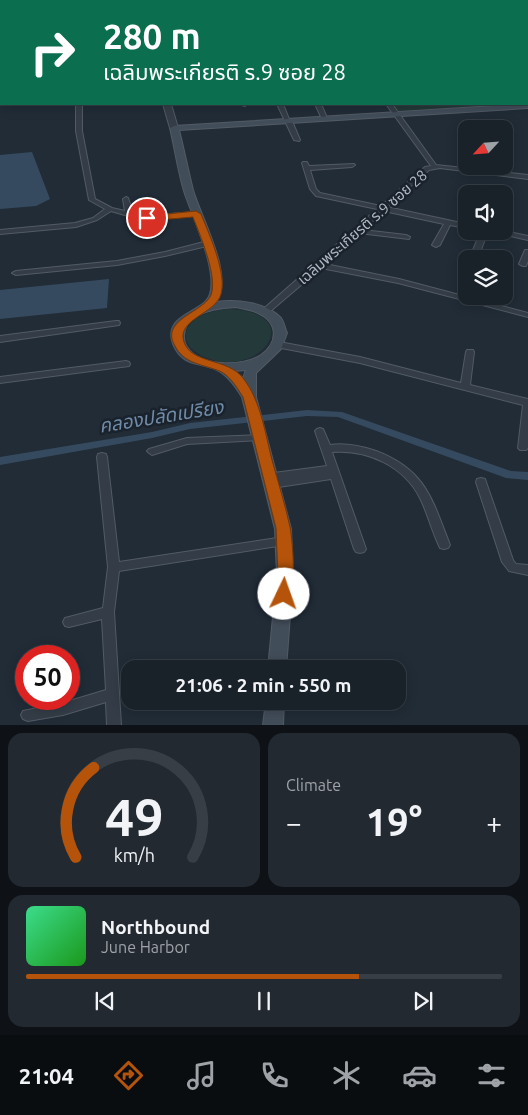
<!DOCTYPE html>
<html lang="en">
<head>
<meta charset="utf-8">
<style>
  body { margin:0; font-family:Ubuntu,"Noto Sans Thai",sans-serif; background:#222931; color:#f1f3f6; height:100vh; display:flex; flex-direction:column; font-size:19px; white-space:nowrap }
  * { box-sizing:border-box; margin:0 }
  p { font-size:16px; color:#9fa3a8 }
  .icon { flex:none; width:28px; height:28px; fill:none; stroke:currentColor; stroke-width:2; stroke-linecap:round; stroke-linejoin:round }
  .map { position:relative; height:725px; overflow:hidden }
  .side { display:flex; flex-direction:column; gap:8px; padding:8px; background:#0e1217; flex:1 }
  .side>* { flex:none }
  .top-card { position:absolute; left:0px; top:0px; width:529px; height:105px; box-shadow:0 2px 12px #0003,0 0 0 1px #373e46; background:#0b6e4f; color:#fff; overflow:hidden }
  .needle { width:32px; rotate:244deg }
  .fabs { position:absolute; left:458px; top:120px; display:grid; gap:10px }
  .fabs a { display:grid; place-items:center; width:55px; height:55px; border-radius:10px; background:#192129; box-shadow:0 2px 12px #0003,0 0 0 1px #373e46; font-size:25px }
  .speed { position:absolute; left:15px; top:645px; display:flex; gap:10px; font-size:25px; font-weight:700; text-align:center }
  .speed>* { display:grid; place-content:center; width:65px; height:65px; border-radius:50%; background:#192129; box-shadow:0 2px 12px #0003,0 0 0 1px #373e46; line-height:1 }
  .speed .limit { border:8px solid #d22; background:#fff; color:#111 }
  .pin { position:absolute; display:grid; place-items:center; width:42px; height:42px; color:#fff; margin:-21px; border:2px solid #fff; border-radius:50%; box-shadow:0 1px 5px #0007 }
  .me { position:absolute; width:55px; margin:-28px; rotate:3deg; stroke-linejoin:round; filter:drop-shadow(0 0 4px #0008) }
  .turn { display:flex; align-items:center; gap:18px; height:105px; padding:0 20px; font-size:22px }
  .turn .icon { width:65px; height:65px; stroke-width:2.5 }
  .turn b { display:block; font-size:35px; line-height:42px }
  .big { font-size:38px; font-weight:700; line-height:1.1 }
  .side .widget { flex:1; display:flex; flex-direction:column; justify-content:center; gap:8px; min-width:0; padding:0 18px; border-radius:15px; background:#222931 }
  .side .dial { align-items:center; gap:0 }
  .dial svg { height:130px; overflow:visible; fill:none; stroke:#373e46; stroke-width:7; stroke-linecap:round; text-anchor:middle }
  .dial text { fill:#f1f3f6; stroke:none }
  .song { display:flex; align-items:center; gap:15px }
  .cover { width:60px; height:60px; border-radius:8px; background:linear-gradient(135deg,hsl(150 70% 55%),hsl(120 70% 35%)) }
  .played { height:5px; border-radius:2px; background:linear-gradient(90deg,#b45309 70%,#373e46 70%) }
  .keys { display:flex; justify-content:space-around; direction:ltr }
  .heat { display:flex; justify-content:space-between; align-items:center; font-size:28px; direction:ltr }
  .side .tiles { flex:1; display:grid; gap:8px; grid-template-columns:1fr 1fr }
  .widget:last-child { grid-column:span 2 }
  .trip { position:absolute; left:121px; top:660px; width:285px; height:50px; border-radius:15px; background:#192129; box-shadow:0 2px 12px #0003,0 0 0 1px #373e46; font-weight:700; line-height:50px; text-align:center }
  .menu { display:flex; height:80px; justify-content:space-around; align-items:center; background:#0a0d10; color:#9fa3a8 }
  .menu .icon { width:35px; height:35px }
  .menu .active { color:#b45309 }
  .menu b { font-size:22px; color:#f1f3f6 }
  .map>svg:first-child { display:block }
  .green { fill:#243939 }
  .water { fill:#364a5f }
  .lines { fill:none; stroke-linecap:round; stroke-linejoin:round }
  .canal { fill:#364a5f; fill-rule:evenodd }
  .minor-casing { stroke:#525b65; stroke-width:2 }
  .tertiary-casing { stroke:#525b65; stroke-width:2 }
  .secondary-casing { stroke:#525b65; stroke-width:2 }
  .minor { fill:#343d47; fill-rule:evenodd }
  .tertiary { fill:#343d47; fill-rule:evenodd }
  .secondary { fill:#424d5a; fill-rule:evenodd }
  .route { fill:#b45309; stroke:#753606 }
  .labels { text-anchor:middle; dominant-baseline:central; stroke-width:5; stroke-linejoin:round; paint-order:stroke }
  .far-street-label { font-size:15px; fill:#afb8c4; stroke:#1a222c }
  .water-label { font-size:19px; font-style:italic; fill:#708ba7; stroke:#1a222c }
</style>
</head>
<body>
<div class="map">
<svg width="528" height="725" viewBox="0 0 528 725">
  <rect width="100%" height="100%" fill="#212c37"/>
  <!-- green -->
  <path class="green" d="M390 104H519L394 111Z
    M230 309C309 313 260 381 204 357 196 353 187 347 186 338 184 316 215 310 230 309Z"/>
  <!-- water -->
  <path class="water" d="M32 152 50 199 36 206 0 209V155Z
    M109 279 107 308 0 319V290Z"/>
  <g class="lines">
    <!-- canal -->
    <path class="canal" d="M518 0H528V2L517 1Z
      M307 410 342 412 511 471 528 472V480L506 478 338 417 307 416 190 429 152 438 0 465V457L152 432 190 423Z"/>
    <!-- minor casing -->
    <g class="minor-casing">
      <path id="minor" d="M81 0H96L97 1H83Z
        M147 0H151V1H147Z
        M164 0H221L219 1H163Z
        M418 0H423L424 1H419Z
        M0 11H1V13H0Z
        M0 22H1V24H0Z
        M0 33H1V35H0Z
        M0 47H1V49H0Z
        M0 72 1 73V75L0 76Z
        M76 104H82V131L95 199 112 208 125 211 123 199 126 197 128 198 132 210V213L142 216 197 212 199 213V215L142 220 111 211 97 220 76 227 0 234V230L75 223 93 218 105 209 89 200 76 131Z
        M238 104H248L245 106Z
        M277 104H283L289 119 292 121 300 140 299 141 294 140Z
        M315 104H321L327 118 326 119H322Z
        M386 104H392L436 165 528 175V179L440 168 429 170 387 207 466 224V228L450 225 440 245 436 247 432 245 444 224 384 211 363 230 406 235 410 237 409 239 359 233 325 264 399 279 528 313V317L398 283 321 268 267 314H261L260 312 377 209 316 196 310 189 302 163 303 162H307L309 166 354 164 355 165 352 167 310 170 316 189 320 193 381 206 425 167 431 166Z
        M481 231H488L479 255 478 257H472L471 255Z
        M489 231H504L528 236V240Z
        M208 241H211V245L165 256 117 265 16 275 12 273 16 271 117 261 165 252Z
        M525 250H528V261L526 266H523L519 264Z
        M116 321H119L120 323 119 325 0 342V336Z
        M279 342 360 357 461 383 466 352 467 350H473L474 352 470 385 528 399V448L526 450H520L518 448 523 405 360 363 276 347 275 345Z
        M126 361 129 362 130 364 129 366 0 383V377Z
        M320 428 323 429 330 445C345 443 361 446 376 451 426 470 432 499 450 545L448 548 444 549 440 548C432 532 428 514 420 498 404 466 367 449 332 452L366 549 364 552 360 553 356 552 354 549 331 479 272 488 268 487 267 484 270 481 266 480 265 477 266 474 327 466 315 431 317 429Z
        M260 435 263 436 265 438 263 440 187 444 152 455 149 453 147 451 149 449 187 438Z
        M102 453 106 454 107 457 119 562 284 537 288 538 290 541 288 544 284 545 119 571 114 612 121 725H107L106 702 63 715 28 721 23 719 21 715 23 711 63 703 106 690 102 619 69 627 65 626 63 622 65 618 69 617 103 608 108 567 97 457 98 454Z
        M481 478 485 479 486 482 513 560 516 564 528 565V575L509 571 502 562 476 482 477 479Z"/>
    </g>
    <!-- tertiary casing -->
    <g class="tertiary-casing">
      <path id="tertiary" d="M163 104H171L178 128 177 130 170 128Z"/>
    </g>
    <!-- secondary casing -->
    <g class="secondary-casing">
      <path id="secondary" d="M468 0H475L476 1H469Z
        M528 104V108L179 130C184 150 188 170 193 190 201 218 235 277 216 302 236 299 266 302 281 318 284 322 285 329 287 333L281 349 256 373V397L291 529 293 575 286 669H268L277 575 275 529 242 397C236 387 228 375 217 370 200 362 182 367 173 344 162 313 205 313 210 294 218 269 192 216 184 191 178 171 175 149 170 128L174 126ZM236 307C243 309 252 310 258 313 278 322 279 342 261 355 243 367 200 367 187 347 184 343 184 340 184 336 184 312 218 308 236 307ZM246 370 243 378 234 371Z
        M266 701H284L283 725H263Z"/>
    </g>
    <!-- minor -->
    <use href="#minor" class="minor"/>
    <!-- tertiary -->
    <use href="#tertiary" class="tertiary"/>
    <!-- secondary -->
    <use href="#secondary" class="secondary"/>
  </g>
  <!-- route -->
  <path class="route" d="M196 211 201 214C209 234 227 273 221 294 216 314 176 319 184 342 191 364 228 358 243 378 261 401 265 433 272 460 278 482 285 504 290 527 293 543 296 584 289 598L284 600 278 598 276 594 278 575 276 528 243 397C236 386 229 374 217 370 200 364 184 363 175 346 159 320 204 312 211 295 218 277 200 235 193 217L147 221 143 218 147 216Z"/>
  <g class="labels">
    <!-- far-street labels -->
    <g class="far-street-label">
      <text transform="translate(362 227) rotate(-41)">เฉลิมพระเกียรติ ร.9 ซอย 28</text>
    </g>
    <!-- water labels -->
    <g class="water-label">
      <text transform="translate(161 416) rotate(-9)">คลองปลัดเปรียง</text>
    </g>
  </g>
</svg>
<div class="fabs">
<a><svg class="needle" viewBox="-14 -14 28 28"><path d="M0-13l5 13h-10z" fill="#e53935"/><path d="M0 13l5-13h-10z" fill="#9fa3a8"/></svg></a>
<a><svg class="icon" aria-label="sound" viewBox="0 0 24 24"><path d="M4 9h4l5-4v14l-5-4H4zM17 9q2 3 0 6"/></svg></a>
<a><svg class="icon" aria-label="layers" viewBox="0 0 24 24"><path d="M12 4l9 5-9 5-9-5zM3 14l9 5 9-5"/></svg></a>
</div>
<div class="speed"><div class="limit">50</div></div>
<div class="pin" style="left:147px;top:218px;background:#d93025"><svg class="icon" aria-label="arrive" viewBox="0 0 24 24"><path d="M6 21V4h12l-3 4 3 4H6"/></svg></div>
<svg class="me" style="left:284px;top:594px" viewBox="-20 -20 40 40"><circle r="19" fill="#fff"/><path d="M0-13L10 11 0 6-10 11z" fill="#b45309"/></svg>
<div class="trip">21:06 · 2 min · 550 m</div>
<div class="top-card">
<div class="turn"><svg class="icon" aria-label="right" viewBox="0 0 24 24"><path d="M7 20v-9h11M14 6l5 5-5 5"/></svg><div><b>280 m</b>เฉลิมพระเกียรติ ร.9 ซอย 28</div></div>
</div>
</div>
<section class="side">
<div class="tiles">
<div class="widget dial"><svg viewBox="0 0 100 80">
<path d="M14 69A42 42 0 1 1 86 69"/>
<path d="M14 69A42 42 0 0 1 25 14" stroke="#b45309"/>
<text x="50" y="56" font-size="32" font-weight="700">49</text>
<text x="50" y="72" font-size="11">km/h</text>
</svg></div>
<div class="widget"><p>Climate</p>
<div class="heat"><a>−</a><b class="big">19°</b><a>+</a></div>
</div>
<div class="widget">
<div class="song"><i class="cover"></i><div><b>Northbound</b><p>June Harbor</p></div></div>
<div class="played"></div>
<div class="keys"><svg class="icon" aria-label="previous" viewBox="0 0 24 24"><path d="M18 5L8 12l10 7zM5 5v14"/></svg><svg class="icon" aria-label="pause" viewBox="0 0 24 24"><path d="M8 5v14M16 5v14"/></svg><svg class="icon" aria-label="next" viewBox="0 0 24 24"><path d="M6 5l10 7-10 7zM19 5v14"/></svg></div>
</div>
</div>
</section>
<nav class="menu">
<b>21:04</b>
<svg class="icon active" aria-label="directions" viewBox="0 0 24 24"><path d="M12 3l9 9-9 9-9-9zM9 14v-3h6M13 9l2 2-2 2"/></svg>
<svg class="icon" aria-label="music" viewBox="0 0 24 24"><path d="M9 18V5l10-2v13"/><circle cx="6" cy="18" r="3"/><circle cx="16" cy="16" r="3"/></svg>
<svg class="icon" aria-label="phone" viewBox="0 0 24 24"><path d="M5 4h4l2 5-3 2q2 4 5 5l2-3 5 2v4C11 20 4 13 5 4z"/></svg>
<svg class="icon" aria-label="climate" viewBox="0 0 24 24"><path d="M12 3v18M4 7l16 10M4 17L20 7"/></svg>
<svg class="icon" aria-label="car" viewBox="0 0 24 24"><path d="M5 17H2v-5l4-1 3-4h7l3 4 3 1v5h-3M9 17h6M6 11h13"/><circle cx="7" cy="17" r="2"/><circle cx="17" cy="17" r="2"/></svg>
<svg class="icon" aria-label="filters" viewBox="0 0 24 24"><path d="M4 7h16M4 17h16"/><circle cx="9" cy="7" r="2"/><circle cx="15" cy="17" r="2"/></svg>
</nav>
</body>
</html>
